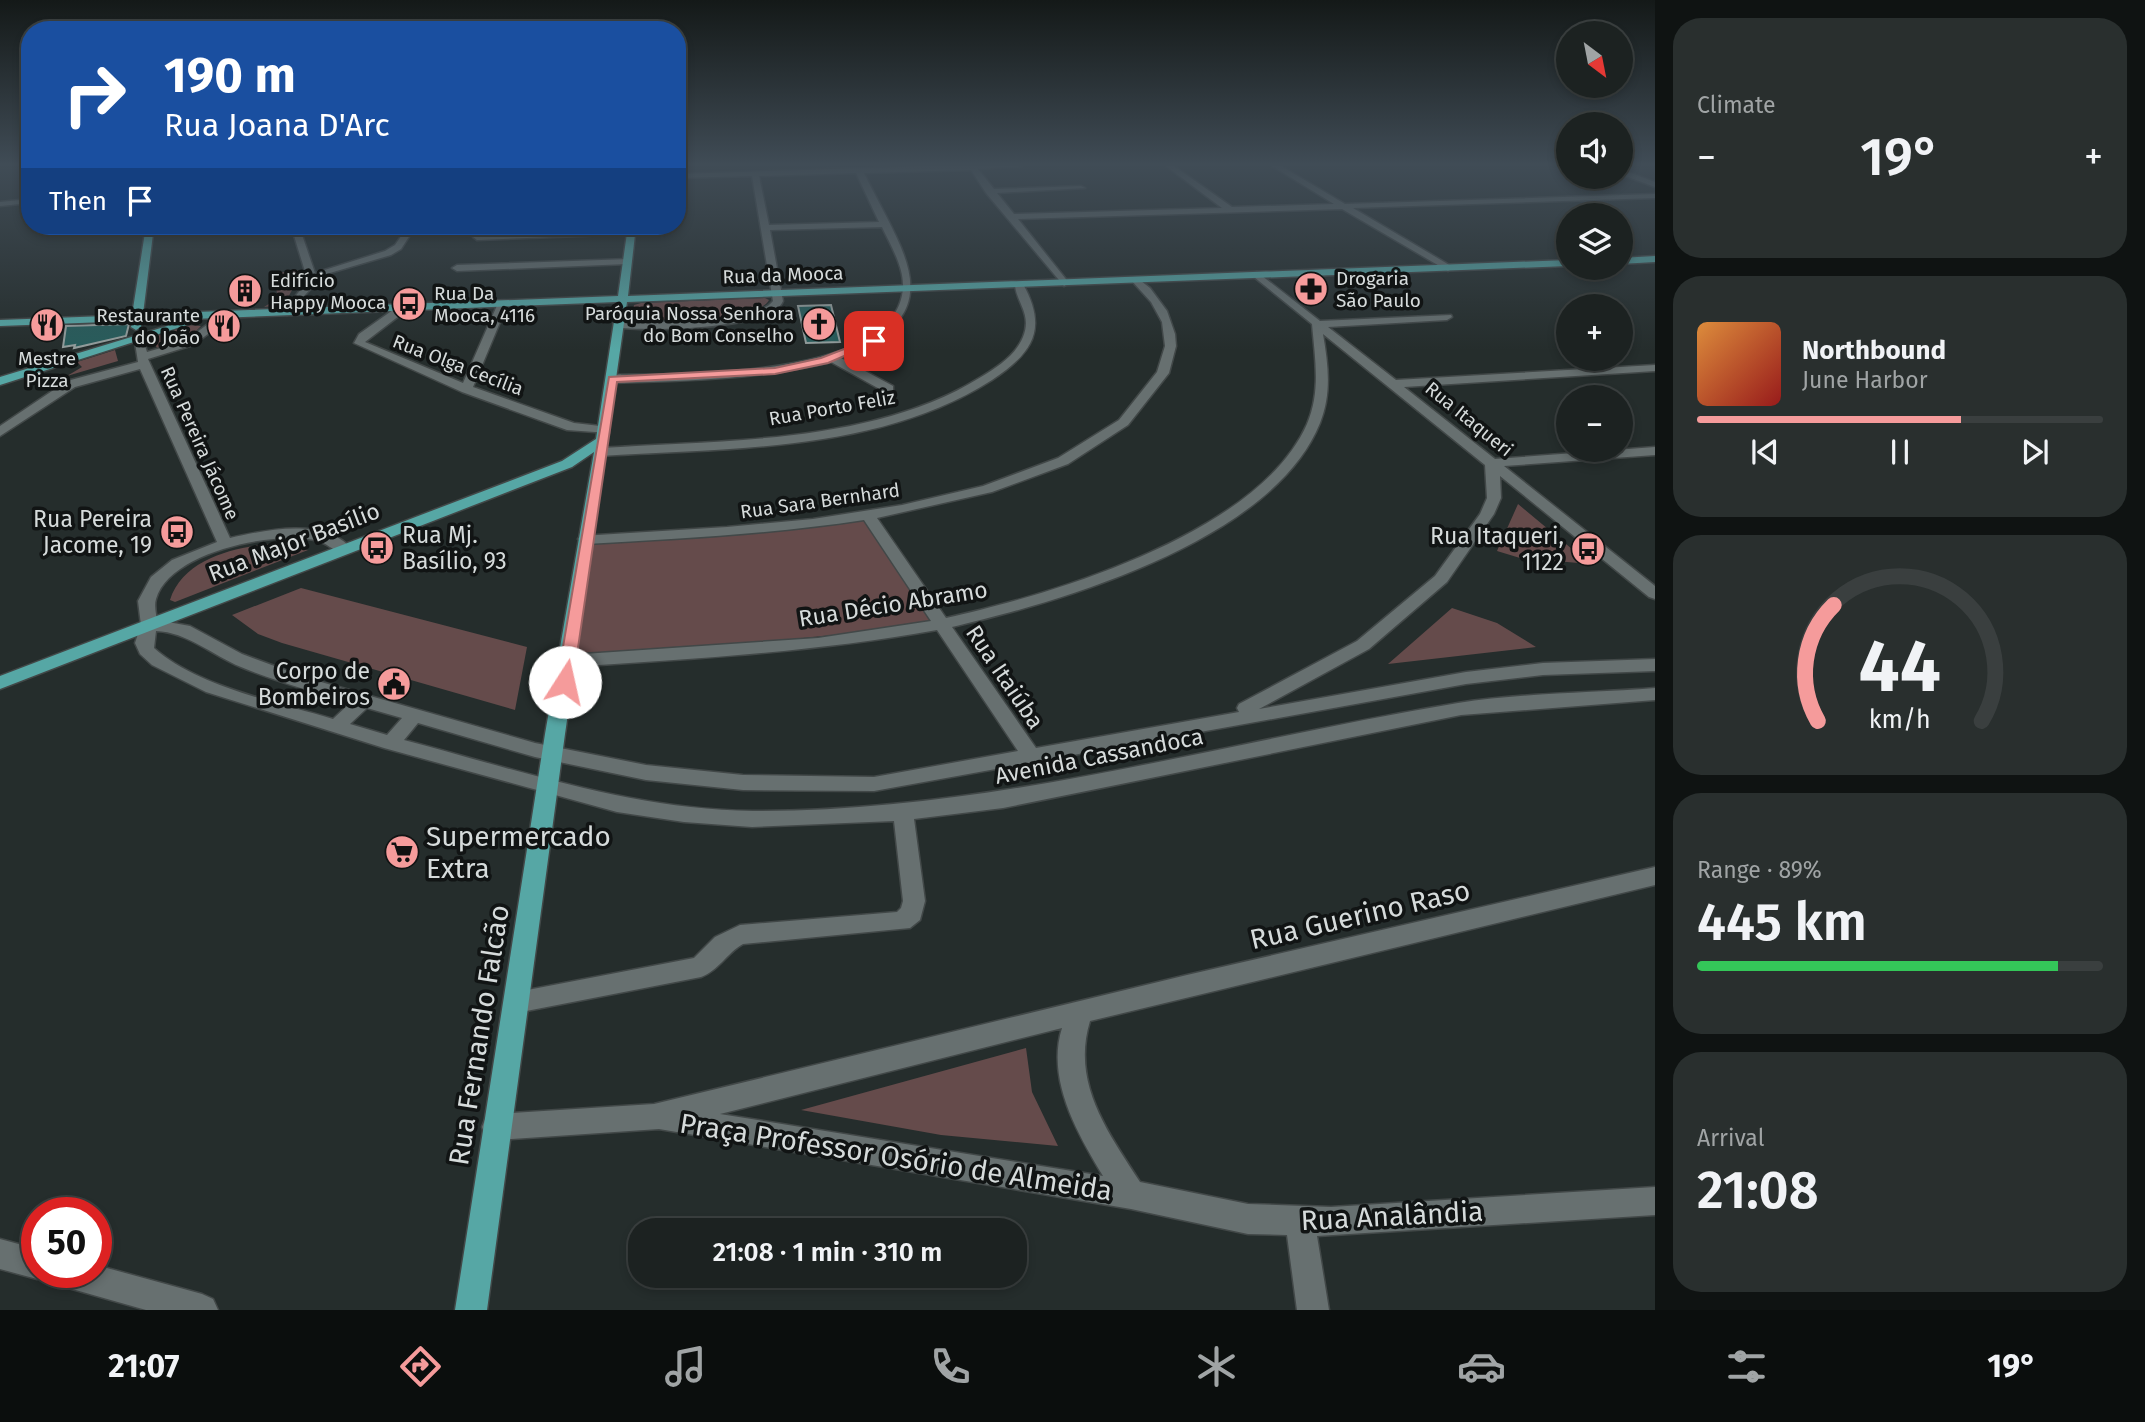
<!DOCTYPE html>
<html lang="en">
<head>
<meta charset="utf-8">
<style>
  body { margin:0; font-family:"Fira Sans",sans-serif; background:#292f2e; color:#f1f3f6; height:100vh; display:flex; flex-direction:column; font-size:26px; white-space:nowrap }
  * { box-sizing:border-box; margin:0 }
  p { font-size:23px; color:#a0a4a5 }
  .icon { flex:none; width:38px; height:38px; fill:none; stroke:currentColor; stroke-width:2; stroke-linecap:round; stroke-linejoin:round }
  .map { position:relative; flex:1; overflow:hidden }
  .details { display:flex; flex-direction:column; gap:18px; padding:18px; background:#0f1312; width:490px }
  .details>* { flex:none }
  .guide { position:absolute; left:21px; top:21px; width:665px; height:214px; border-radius:28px; box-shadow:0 4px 10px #0003,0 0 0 2px #3a3f3f; background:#1a4fa0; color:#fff; overflow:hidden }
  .needle { width:46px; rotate:148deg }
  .controls { position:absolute; left:1556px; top:21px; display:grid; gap:14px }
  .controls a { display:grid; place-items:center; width:77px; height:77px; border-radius:50%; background:#1c2221; box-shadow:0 4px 10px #0003,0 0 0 2px #3a3f3f; font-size:35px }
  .speed { position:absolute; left:21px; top:1197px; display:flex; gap:14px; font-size:35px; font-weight:700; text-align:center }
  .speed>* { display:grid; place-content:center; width:91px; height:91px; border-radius:50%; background:#1c2221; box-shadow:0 4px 10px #0003,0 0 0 2px #3a3f3f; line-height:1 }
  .speed .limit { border:10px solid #d22; background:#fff; color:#111 }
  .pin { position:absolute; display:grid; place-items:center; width:60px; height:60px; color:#fff; margin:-30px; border-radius:14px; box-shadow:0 4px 10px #0006 }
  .me { position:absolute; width:77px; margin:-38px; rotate:10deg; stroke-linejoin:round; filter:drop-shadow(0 0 5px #0008) }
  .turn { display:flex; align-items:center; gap:24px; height:147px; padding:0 28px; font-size:32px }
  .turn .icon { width:91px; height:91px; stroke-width:2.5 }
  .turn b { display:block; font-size:49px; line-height:60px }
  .then { display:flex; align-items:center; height:66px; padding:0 28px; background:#0003; gap:14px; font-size:26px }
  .big { font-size:52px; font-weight:600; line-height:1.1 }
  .details .widget { flex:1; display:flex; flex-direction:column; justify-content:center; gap:10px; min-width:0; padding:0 24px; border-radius:28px; background:#292f2e }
  .details .dial { align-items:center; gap:0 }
  .dial svg { height:182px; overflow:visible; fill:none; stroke:#3a3f3f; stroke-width:7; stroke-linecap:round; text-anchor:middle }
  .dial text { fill:#f1f3f6; stroke:none }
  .song { display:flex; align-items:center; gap:21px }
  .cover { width:84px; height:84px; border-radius:10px; background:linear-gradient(135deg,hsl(30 70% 55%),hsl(0 70% 35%)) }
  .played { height:7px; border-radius:4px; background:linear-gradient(90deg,#f59b9b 65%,#3a3f3f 65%) }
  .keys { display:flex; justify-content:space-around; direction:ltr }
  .heat { display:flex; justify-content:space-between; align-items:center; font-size:38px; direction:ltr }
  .charge { height:10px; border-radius:5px; background:linear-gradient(90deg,#34c759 89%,#3a3f3f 0) }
  .trip { position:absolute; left:628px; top:1218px; width:399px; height:70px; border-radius:28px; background:#1c2221; box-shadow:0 4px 10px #0003,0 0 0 2px #3a3f3f; font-weight:600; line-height:70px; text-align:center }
  .menu { display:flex; height:112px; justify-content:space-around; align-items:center; background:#0b0e0d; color:#a0a4a5 }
  .menu .icon { width:49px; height:49px }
  .menu .selected { color:#f59b9b }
  .menu b { font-size:32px; color:#f1f3f6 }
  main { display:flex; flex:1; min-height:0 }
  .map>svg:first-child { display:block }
  .green { fill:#654b4b }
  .building { fill:#285c5b; stroke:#939d9c; stroke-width:2 }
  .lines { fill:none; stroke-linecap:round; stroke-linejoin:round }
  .minor-casing { stroke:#424848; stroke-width:3 }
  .major-casing { stroke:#424848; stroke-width:3 }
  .minor { fill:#677070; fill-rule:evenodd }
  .major { fill:#56a7a5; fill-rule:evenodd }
  .route { fill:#f59b9b; stroke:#9f6565; stroke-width:2 }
  .labels { text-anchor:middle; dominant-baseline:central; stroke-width:7; stroke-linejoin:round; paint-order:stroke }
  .far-street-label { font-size:19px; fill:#d6dbdb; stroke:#111414 }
  .far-poi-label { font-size:19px; fill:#d6dbdb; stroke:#111414; text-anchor:start }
  .poi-label { font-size:23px; fill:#d6dbdb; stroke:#111414; text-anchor:end }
  .street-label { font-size:23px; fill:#d6dbdb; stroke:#111414 }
  .near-poi-label { font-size:28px; fill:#d6dbdb; stroke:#111414; text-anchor:start }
  .near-street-label { font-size:28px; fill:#d6dbdb; stroke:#111414 }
</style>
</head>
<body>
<main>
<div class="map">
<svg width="1655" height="1310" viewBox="0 0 1655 1310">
  <rect width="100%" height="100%" fill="#252d2c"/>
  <!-- green -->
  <path class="green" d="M298 270V279L284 305 264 307 278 298 275 283 283 281 281 276 269 274Z
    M765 298 769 300C755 324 670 318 643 320L632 317 634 305 641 303Z
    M188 325 201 326C190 338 173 348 157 348L151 337Z
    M115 350 118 361 67 376 82 367 77 362Z
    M1518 504 1590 564 1520 558 1497 551Z
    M869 517 936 625 569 661 586 539Z
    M272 544 308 550 175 602 170 600C183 559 234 547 272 544Z
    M301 588 527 647 515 710 282 643 258 634 232 615Z
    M1452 608 1497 623 1536 647 1388 664Z
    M1026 1048 1032 1092 1058 1146 941 1135 801 1110Z"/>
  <!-- building -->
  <path class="building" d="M831 305 840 342 806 343 798 306Z
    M129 324 126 336 74 348 75 345 63 347 66 326Z"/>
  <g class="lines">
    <!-- minor casing -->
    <g class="minor-casing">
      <path id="minor" d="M931 166H1022L978 169 994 189 1081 186 1085 188 997 193 1014 214 1222 208 1166 166H1174L1232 207 1334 204 1272 166H1281L1345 204 1655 194V198L1353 208 1451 266 1453 268 1448 271 1342 209 1018 219 1069 283 1064 286 986 193 971 170 864 173C903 254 955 312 841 358L893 386V392H885L831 362C759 379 686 381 612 383L606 379 612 375C676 374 899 380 903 287 904 267 890 244 882 227L770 230 783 301C772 330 644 332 615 327V323L619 322C651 321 754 326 773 301L752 176 677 178V174ZM856 173 879 222 769 225 759 176Z
        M1620 169 1655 182V187L1620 174Z
        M30 199V203L0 206V202Z
        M291 226H299L315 273 385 251 395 245 408 226H416L401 249 391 255 323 275 287 315 282 312 308 281Z
        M634 229 631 234 477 240 473 237 477 234Z
        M630 259V263L627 264 457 271 452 268 457 265Z
        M1257 272 1320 321 1451 315 1452 317 1447 320 1328 327 1396 380 1655 365V371L1404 387 1495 459 1655 447V455L1504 466 1655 586V599L1649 597 1500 476 1501 498 1494 514 1447 582 1369 649 1259 709 1466 672 1543 663 1655 659V671L1543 675 1466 684 874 791 743 790 646 780 535 757 418 723 404 740C518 770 634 810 753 811 993 812 1223 742 1458 703 1520 693 1592 693 1655 688V700L1461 715 1003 808 914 819 925 901 920 920 910 928 743 944C727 953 718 971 701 977L516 1013 507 1010 504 1002 507 994 694 958 715 937 740 925 897 912 901 908 903 901 894 821 752 827 684 822 617 812 384 748 206 692 152 665 140 654 135 643 141 625 138 601 151 577 172 560 217 542 140 369 75 387 0 436V426L67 381 138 362 134 336H142L147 352 185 341 208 324H216V328L193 345 148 359 230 538C266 530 324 517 352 549L344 554C333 551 326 542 315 540 273 531 169 552 156 599 154 605 156 614 157 620L190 626 242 654 307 678 535 743 646 765 743 775 874 777 1018 751 937 630C815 652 693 659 569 667L560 661 569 655 818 638 931 621 864 520C772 534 679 539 586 544L578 539 581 536 727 527 813 519 902 505 983 486 1058 458 1119 420 1157 372 1165 346 1162 322 1151 302 1131 280 1136 277 1150 288 1167 311 1175 334 1176 346 1169 373 1128 425 1068 464 992 492 877 518 946 618C1054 594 1259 533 1307 424 1321 391 1315 359 1312 324L1254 277V273ZM1323 334 1485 465 1487 498 1480 514 1435 576 1357 641 1239 704 1237 708 1239 712 1036 748 952 627C1064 601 1273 540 1320 423 1332 393 1328 364 1323 334ZM156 631C187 632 212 655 241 667 276 682 313 691 350 703L333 719C277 702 198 687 154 648ZM367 708 402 718 387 735 350 724Z
        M1015 282 1023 284C1048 329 1033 353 992 380 880 452 730 448 601 456L594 452 601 448C723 440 874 444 981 377 997 367 1015 356 1023 337 1033 313 1014 300 1015 282Z
        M499 301 508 303 473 387 574 423 609 427V433L567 430 462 392 354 343 359 334 400 305H408V309L365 342 463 383Z
        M1655 867V885L1090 1021C1071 1083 1108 1132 1140 1182L1248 1204 1331 1207 1655 1187V1215L1317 1236 1329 1310H1297L1287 1235 1248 1234 1131 1209 659 1129 496 1140 486 1137 482 1127 486 1117 496 1114 654 1104 1187 975ZM1062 1028C1046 1079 1077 1133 1103 1176L720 1114Z
        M0 1239 37 1249V1272H49L48 1275 37 1279 0 1269Z
        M96 1265 202 1294 213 1299 218 1310H146L65 1287 54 1283 50 1272H96Z"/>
    </g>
    <!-- major casing -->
    <g class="major-casing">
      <path id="major" d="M146 226H154L143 314 618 296 628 226H636L628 296 1568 260V266L627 302 565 734 487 1310H455L545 734 594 452 572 467 0 689V676L562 461 596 439 617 302 142 321 141 327 136 330 131 327 132 321 0 326V320L132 315Z
        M1655 256V262L1620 264V258Z
        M187 320 196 322 0 385V377Z"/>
    </g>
    <!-- minor -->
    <use href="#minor" class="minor"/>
    <!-- major -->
    <use href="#major" class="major"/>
  </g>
  <!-- sky -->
  <linearGradient id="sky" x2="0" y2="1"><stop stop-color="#141918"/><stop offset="0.47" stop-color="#404c56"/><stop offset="1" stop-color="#404c56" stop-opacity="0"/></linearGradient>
  <rect width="1655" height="350" fill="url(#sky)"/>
  <!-- route -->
  <path class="route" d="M870 339 879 341 828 363 775 374 617 382 573 682 565 687 559 686 557 682 609 377 775 368 821 358Z"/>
  <!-- icons -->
  <defs>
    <g id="pharmacy-disc" transform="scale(1.75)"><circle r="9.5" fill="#f59b9b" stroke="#111414"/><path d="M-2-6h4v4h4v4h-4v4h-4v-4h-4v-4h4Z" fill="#111"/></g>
    <g id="building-disc" transform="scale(1.75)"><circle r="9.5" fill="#f59b9b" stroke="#111414"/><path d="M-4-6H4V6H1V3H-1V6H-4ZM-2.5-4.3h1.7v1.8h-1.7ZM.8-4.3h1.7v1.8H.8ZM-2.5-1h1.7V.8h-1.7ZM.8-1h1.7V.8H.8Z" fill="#111"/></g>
    <g id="bus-disc" transform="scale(1.75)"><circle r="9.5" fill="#f59b9b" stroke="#111414"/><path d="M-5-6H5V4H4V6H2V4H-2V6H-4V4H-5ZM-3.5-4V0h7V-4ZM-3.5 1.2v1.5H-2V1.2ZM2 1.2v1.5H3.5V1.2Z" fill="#111"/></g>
    <g id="church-disc" transform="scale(1.75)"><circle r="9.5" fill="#f59b9b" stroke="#111414"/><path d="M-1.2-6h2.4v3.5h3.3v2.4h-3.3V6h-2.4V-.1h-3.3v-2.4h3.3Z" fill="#111"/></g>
    <g id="restaurant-disc" transform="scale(1.75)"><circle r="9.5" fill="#f59b9b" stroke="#111414"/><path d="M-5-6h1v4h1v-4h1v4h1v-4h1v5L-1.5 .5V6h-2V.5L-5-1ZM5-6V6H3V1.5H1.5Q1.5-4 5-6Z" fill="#111"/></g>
    <g id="civic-disc" transform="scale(1.75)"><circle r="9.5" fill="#f59b9b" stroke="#111414"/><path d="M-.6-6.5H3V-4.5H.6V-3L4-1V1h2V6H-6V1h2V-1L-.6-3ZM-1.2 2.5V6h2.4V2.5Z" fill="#111"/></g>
    <g id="supermarket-disc" transform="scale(1.75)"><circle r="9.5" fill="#f59b9b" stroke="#111414"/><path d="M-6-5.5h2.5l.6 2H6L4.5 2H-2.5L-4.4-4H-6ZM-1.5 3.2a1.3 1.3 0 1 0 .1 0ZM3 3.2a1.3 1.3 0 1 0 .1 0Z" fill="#111"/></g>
  </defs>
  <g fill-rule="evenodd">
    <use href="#pharmacy-disc" x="1311" y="289"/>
    <use href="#building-disc" x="245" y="291"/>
    <use href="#bus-disc" x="409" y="304"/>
    <use href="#church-disc" x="819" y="324"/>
    <use href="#restaurant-disc" x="47" y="325"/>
    <use href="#restaurant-disc" x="224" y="326"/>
    <use href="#bus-disc" x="177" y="532"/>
    <use href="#bus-disc" x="377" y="548"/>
    <use href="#bus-disc" x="1588" y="549"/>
    <use href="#civic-disc" x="394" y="684"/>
    <use href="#supermarket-disc" x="402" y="852"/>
  </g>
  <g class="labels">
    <!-- far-street labels -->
    <g class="far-street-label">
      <text transform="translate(783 275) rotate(-2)">Rua da Mooca</text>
      <text transform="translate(458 365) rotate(21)">Rua Olga Cecília</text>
      <text transform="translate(832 408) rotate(-10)">Rua Porto Feliz</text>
      <text transform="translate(1469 419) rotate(39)">Rua Itaqueri</text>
      <text transform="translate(200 443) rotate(66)">Rua Pereira Jácome</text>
      <text transform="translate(820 501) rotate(-8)">Rua Sara Bernhard</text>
    </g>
    <!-- far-poi labels -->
    <g class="far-poi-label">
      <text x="1336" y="278">Drogaria<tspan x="1336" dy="22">São Paulo</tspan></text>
      <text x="270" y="280">Edifício<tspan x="270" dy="22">Happy Mooca</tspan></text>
      <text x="434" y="293">Rua Da<tspan x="434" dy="22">Mooca, 4116</tspan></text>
      <text x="794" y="313" text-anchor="end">Paróquia Nossa Senhora<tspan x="794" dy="22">do Bom Conselho</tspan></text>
      <text x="200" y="315" text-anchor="end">Restaurante<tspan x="200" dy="22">do João</tspan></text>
      <text x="47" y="358" text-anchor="middle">Mestre<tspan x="47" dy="22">Pizza</tspan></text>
    </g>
    <!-- poi labels -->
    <g class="poi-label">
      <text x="152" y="519">Rua Pereira<tspan x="152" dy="26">Jacome, 19</tspan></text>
      <text x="402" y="535" text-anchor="start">Rua Mj.<tspan x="402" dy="26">Basílio, 93</tspan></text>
      <text x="1564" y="536">Rua Itaqueri,<tspan x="1564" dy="26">1122</tspan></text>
      <text x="370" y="671">Corpo de<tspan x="370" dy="26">Bombeiros</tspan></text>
    </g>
    <!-- street labels -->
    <g class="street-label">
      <text transform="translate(294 542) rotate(-21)">Rua Major Basílio</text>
      <text transform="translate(893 604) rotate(-9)">Rua Décio Abramo</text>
      <text transform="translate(1005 677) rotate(56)">Rua Itaiúba</text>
      <text transform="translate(1099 756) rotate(-11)">Avenida Cassandoca</text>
    </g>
    <!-- near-poi labels -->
    <g class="near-poi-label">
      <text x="426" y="836">Supermercado<tspan x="426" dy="32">Extra</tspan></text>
    </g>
    <!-- near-street labels -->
    <g class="near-street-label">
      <text transform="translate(1360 915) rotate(-13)">Rua Guerino Raso</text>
      <text transform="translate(479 1035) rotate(-81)">Rua Fernando Falcão</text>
      <text transform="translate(896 1157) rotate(9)">Praça Professor Osório de Almeida</text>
      <text transform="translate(1392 1216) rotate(-3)">Rua Analândia</text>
    </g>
  </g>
</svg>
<div class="controls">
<a><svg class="needle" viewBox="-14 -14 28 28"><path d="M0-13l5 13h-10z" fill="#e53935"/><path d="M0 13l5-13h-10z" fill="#a0a4a5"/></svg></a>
<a><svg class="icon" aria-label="sound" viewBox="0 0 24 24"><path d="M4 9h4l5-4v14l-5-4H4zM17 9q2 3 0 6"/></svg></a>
<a><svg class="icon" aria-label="layers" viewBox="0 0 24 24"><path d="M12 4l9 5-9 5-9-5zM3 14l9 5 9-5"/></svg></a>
<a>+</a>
<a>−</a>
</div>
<div class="speed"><div class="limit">50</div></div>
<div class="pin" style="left:874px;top:341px;background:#d93025"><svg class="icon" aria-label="arrive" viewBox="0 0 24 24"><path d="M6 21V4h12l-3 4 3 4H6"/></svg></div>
<svg class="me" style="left:565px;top:682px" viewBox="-20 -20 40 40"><circle r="19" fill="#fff"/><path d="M0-13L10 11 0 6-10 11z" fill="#f59b9b"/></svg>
<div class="trip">21:08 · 1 min · 310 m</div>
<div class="guide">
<div class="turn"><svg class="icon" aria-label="right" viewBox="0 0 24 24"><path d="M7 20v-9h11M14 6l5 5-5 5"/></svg><div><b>190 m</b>Rua Joana D'Arc</div></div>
<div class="then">Then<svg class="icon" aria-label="arrive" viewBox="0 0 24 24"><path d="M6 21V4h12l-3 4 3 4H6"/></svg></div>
</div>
</div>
<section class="details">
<div class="widget"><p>Climate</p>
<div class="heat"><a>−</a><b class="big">19°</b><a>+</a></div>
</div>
<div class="widget">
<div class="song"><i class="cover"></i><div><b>Northbound</b><p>June Harbor</p></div></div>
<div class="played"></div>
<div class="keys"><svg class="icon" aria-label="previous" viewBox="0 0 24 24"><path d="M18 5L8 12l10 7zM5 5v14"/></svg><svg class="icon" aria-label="pause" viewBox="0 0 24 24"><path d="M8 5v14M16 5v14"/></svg><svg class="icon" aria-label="next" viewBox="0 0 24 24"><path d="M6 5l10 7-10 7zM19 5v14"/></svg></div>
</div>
<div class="widget dial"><svg viewBox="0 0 100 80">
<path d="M14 69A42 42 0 1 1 86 69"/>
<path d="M14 69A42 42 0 0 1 21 18" stroke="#f59b9b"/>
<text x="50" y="56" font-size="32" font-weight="700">44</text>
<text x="50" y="72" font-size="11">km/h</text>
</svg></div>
<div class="widget"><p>Range · 89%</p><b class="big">445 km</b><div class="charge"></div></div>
<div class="widget"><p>Arrival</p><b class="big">21:08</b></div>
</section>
</main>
<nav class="menu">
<b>21:07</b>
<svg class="icon selected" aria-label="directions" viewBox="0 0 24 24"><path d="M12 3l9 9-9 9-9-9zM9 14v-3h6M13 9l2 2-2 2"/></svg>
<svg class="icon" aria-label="music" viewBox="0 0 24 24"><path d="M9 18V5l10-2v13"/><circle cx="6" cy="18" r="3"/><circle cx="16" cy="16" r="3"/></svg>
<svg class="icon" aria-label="phone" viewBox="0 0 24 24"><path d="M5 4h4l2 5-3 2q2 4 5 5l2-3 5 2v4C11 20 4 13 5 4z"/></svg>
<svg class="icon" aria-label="climate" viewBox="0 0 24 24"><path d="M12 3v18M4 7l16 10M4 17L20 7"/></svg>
<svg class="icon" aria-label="car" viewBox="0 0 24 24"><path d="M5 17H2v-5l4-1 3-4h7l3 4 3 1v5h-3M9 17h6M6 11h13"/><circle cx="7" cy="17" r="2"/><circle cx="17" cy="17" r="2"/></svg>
<svg class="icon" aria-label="filters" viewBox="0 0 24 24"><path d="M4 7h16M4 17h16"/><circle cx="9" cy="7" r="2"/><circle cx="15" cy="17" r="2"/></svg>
<b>19°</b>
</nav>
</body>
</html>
